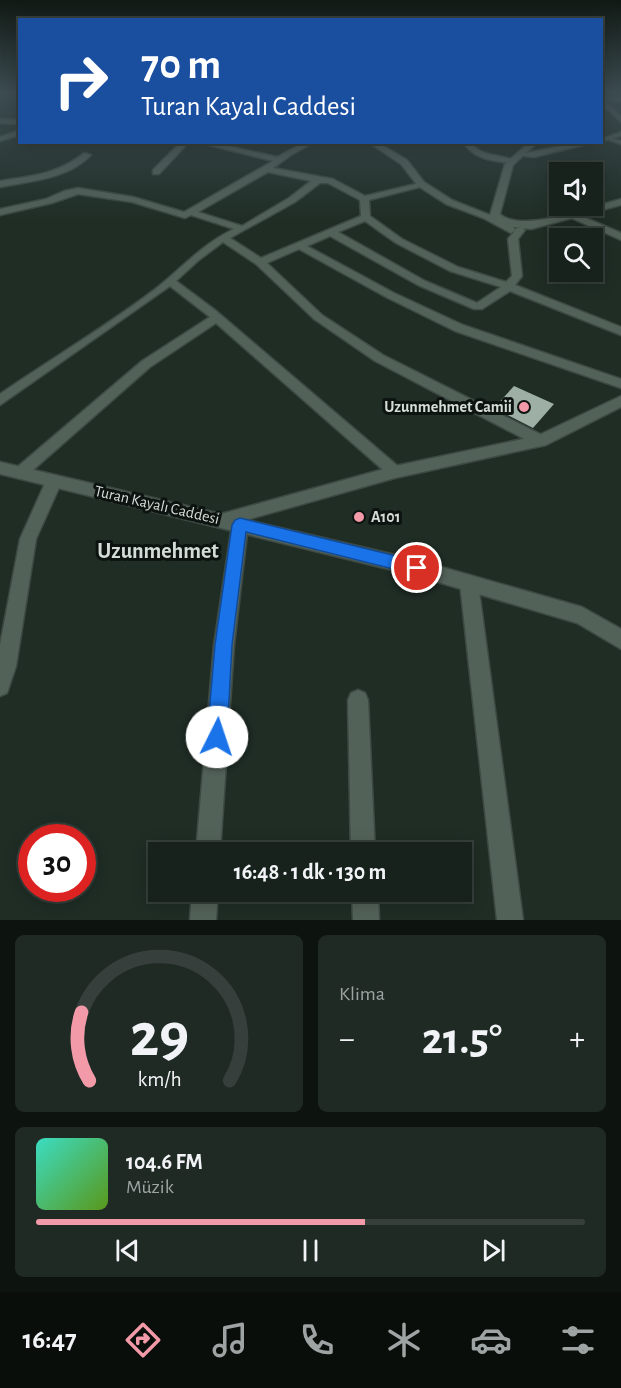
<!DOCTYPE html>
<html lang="tr">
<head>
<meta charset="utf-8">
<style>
  body { margin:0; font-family:"Alegreya Sans",sans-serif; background:#202a25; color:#f1f3f6; height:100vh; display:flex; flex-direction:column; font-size:22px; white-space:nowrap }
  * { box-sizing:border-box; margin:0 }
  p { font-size:20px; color:#9ea4a3 }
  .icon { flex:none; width:33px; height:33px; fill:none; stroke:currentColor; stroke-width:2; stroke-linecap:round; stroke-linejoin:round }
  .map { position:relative; height:920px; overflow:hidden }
  .panel { display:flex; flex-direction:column; gap:15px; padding:15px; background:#0d130f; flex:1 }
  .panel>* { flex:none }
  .banner { position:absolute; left:18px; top:18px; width:585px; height:126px; border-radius:0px; box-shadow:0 3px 15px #0003,0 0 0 2px #363f3b; background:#1a4fa0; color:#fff; overflow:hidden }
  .buttons { position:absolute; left:549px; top:162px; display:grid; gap:12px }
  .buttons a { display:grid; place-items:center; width:54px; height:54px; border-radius:0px; background:#17221c; box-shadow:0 3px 15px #0003,0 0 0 2px #363f3b; font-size:30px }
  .speed { position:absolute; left:18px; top:824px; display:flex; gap:12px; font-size:30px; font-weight:700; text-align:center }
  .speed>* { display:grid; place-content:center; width:78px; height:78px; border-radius:50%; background:#17221c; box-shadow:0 3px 15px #0003,0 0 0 2px #363f3b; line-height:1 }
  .speed .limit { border:9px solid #d22; background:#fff; color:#111 }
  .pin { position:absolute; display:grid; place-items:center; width:51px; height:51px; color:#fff; margin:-26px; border:3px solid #fff; border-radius:50%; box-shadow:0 2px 6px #0007 }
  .me { position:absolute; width:66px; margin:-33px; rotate:4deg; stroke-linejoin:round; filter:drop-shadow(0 0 4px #0008) }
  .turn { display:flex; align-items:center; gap:21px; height:126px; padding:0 24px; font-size:27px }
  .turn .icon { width:78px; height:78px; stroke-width:2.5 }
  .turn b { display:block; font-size:42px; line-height:51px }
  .big { font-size:45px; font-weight:600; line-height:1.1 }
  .panel .card { flex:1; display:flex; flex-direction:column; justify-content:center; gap:9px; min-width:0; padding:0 21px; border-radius:9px; background:#202a25 }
  .panel .dial { align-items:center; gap:0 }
  .dial svg { height:156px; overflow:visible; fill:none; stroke:#363f3b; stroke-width:7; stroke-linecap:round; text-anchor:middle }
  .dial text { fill:#f1f3f6; stroke:none }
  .song { display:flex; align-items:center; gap:18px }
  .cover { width:72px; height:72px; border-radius:9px; background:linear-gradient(135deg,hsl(170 70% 55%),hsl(90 70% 35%)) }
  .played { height:6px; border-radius:3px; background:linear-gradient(90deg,#f39aa8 60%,#363f3b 60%) }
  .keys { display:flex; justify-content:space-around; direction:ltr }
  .heat { display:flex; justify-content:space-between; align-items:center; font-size:33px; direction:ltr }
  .panel .tiles { flex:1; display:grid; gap:15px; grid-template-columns:1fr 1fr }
  .card:last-child { grid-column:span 2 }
  .trip { position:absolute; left:148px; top:842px; width:324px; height:60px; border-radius:0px; background:#17221c; box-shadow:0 3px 15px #0003,0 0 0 2px #363f3b; font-weight:600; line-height:60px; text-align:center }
  .menu { display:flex; height:96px; justify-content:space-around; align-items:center; background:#090e0b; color:#9ea4a3 }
  .menu .icon { width:42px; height:42px }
  .menu .active { color:#f39aa8 }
  .menu b { font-size:27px; color:#f1f3f6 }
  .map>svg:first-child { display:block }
  .building { fill:#9eafa5 }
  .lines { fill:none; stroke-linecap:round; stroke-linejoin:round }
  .lane-casing { stroke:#3d4942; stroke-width:3 }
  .street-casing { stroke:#3d4942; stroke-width:3 }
  .secondary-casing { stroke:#3d4942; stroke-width:3 }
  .lane { fill:#536259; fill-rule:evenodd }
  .street { fill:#536259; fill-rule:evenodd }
  .secondary { fill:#536259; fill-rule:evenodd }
  .route { fill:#1a73e8; stroke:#114b97; stroke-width:1.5 }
  .poi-dot { fill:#f39aa8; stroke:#0d1310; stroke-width:2 }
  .labels { text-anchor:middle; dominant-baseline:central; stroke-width:6; stroke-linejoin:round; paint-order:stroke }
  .poi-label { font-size:16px; font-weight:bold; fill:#d4dcd7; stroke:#0d1310; text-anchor:end }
  .street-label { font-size:16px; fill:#d4dcd7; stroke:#0d1310 }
  .district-label { font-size:22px; font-weight:bold; fill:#d4dcd7; stroke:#0d1310 }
</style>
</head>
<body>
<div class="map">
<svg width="621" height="920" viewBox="0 0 621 920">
  <rect width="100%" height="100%" fill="#1f2d25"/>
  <!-- building -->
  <path class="building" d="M514 386 554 404 533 428 494 408Z"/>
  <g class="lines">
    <!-- lane casing -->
    <g class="lane-casing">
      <path id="lane" d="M609 138 621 141V144L609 140Z"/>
    </g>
    <!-- street casing -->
    <g class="street-casing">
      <path id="street" d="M621 97V101L606 102 621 116V122L602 104V98Z
        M0 119 20 120V124L0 123Z
        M621 132V136L599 142H602V139Z
        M181 142H189L159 174H153V170Z
        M196 142H211L277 157 305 142H315L291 155 273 168 333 179 365 196 424 182V186L369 200 370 216 402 239 458 267 506 282 512 276 508 239 517 228H523L525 230 518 239 522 276 515 285 621 327V335L510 291 482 309H474L418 285 330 236 307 246 394 293 463 325 621 379V388L455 331 386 297 299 249 267 263 322 315 383 355 546 437 548 441 541 446 536 445 375 361 314 319 256 264 223 242 199 260 176 281 215 310 400 468 403 472 400 476H390L216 323 150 367 25 477H15L12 473 15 469 142 361 210 317 170 286 0 405V394C51 359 105 327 154 290 181 269 202 244 234 229L191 215 185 218 132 202 78 194 52 203 0 215V209L46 199 64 191 78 188 133 197 184 212 273 161ZM268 172 311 181 289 198 242 226 198 212ZM320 183H328L360 200 361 216 261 258 230 238 295 202ZM365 221 396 243 450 271 501 287 477 303 425 281 338 232Z
        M463 142H470C482 158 500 153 515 161L511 163C493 161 473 159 463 142Z
        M581 142H596L534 157 516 155Z
        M84 153 91 155C68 179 31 181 0 187V181C31 176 59 174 84 153Z
        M572 212 621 233V240L569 217 567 215Z
        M54 475 59 477 62 481 36 539 16 666 7 693 0 696V645L20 539 46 481 49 477Z
        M240 518 246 520 248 525 234 645 220 852H196L214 645 232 525 234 520Z
        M469 575 475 577 478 583 523 920H497L460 583 463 577Z
        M358 690 365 693 368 700 375 852H351L348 700 351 693Z
        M192 891H218L216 920H190Z
        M352 891H378L379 920H353Z"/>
    </g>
    <!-- secondary casing -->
    <g class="secondary-casing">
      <path id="secondary" d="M20 130V135L0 141V137Z
        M368 142H377L407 160 424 182 452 200 490 215 505 164 530 142H538L513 165 500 214C522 234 593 206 621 199V205L531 229 513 227 516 230 511 233 483 218 446 204 418 186 401 164Z
        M621 396V407L546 445 395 478 246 520 417 560 582 607 621 629V649L577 623 417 576 0 474V462L221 514 395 466 537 436Z"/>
    </g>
    <!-- lane -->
    <use href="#lane" class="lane"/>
    <!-- street -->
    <use href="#street" class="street"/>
    <!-- secondary -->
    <use href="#secondary" class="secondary"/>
  </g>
  <!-- sky -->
  <linearGradient id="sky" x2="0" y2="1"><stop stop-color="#111914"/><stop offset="0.42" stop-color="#3c4c51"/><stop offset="1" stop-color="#3c4c51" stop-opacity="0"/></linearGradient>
  <rect width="621" height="221" fill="url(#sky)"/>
  <!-- route -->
  <path class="route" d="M240 518 417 561 423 563 425 568 423 573 417 575 246 532 232 645 227 737 224 744 217 747 210 744 207 737 215 645 232 525 235 520Z"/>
  <!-- markers -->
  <g class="poi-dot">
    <circle cx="524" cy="407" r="6"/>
    <circle cx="359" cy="517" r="6"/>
  </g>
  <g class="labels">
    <!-- poi labels -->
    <g class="poi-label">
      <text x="512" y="407">Uzunmehmet Camii</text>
      <text x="371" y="517" text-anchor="start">A101</text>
    </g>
    <!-- street labels -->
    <g class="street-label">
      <text transform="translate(157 505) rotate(13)">Turan Kayalı Caddesi</text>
    </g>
    <!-- district labels -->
    <g class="district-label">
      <text x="158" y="551">Uzunmehmet</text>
    </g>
  </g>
</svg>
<div class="buttons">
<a><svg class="icon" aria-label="sound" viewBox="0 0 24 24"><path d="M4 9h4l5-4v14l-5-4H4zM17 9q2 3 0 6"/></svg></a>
<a><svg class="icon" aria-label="search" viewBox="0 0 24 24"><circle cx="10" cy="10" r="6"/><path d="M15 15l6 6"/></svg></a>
</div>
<div class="speed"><div class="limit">30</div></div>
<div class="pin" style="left:417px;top:568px;background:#d93025"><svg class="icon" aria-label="arrive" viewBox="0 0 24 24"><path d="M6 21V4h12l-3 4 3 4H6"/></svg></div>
<svg class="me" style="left:217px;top:737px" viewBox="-20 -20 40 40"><circle r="19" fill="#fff"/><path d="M0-13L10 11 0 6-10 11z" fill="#1a73e8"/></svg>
<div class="trip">16:48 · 1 dk · 130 m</div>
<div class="banner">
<div class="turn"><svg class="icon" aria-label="right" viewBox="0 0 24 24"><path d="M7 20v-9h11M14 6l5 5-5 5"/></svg><div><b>70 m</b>Turan Kayalı Caddesi</div></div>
</div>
</div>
<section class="panel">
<div class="tiles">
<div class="card dial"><svg viewBox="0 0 100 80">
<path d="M14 69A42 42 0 1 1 86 69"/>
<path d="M14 69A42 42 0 0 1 10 34" stroke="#f39aa8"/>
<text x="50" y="56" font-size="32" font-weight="700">29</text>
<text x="50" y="72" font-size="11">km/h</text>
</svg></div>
<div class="card"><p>Klima</p>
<div class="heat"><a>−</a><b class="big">21.5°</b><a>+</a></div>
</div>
<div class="card">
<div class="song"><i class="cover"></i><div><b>104.6 FM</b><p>Müzik</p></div></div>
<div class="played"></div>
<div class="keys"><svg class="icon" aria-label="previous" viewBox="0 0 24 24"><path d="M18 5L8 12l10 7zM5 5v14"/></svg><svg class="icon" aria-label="pause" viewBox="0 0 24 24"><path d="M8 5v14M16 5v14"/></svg><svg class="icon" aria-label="next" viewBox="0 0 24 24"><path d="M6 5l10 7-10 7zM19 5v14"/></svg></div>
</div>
</div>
</section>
<nav class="menu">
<b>16:47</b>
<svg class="icon active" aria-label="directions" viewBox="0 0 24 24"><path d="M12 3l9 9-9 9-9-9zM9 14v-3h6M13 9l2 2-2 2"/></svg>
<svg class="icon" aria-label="music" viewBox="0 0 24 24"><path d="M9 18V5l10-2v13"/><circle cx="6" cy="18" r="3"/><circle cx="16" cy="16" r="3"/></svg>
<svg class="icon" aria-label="phone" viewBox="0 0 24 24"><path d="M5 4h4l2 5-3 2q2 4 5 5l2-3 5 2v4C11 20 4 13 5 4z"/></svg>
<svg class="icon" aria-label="climate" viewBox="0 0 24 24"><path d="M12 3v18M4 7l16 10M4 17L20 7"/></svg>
<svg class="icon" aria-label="car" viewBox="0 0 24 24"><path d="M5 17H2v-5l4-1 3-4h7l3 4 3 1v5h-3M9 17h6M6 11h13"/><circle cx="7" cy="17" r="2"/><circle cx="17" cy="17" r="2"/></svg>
<svg class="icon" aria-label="filters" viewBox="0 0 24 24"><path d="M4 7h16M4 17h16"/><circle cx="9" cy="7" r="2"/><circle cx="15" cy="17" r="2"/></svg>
</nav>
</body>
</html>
